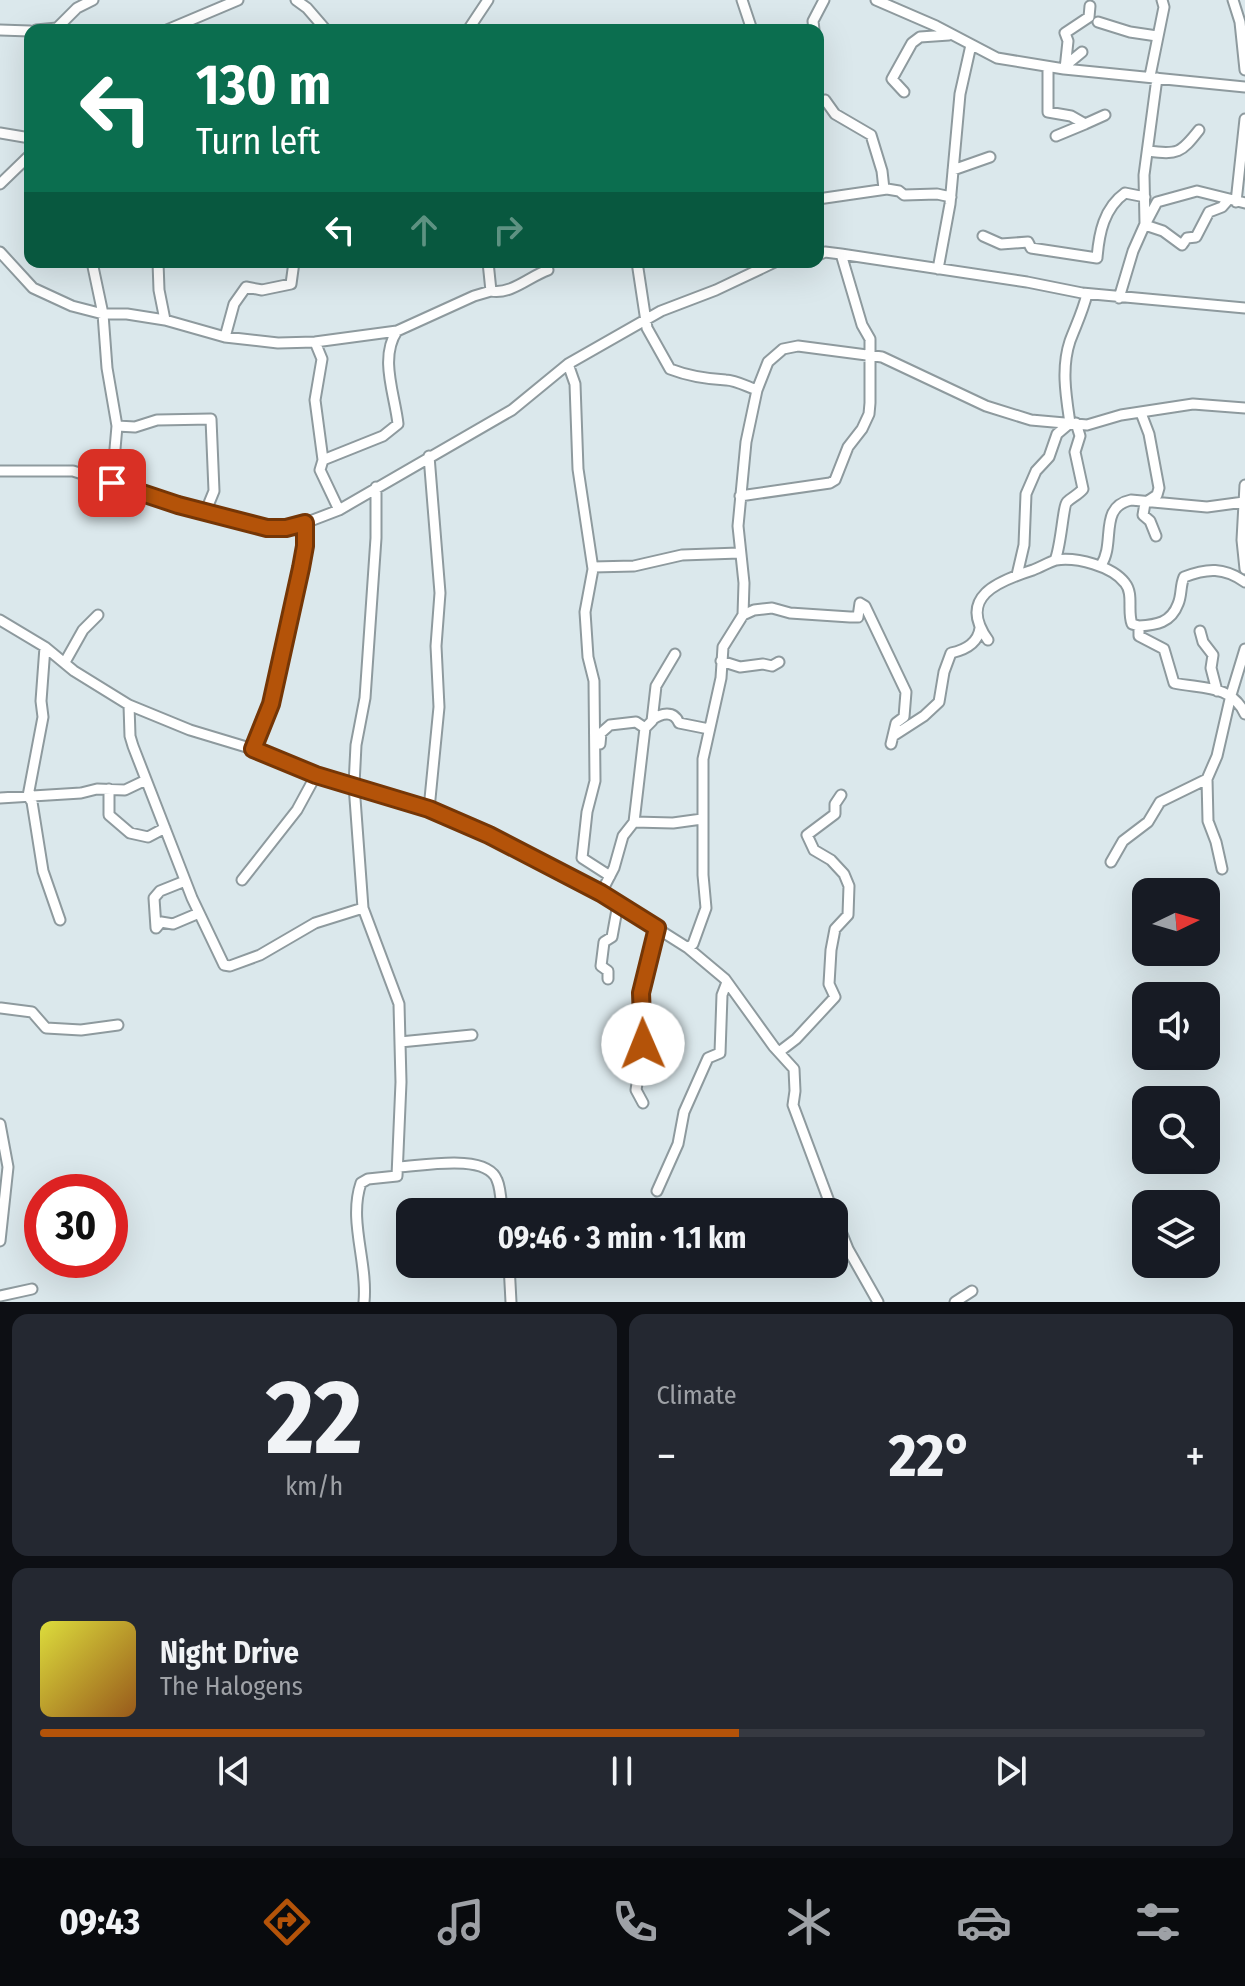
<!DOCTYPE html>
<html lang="en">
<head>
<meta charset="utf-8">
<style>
  body { margin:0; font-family:"Fira Sans Condensed",sans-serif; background:#242831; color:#f1f3f6; height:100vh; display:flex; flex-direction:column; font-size:30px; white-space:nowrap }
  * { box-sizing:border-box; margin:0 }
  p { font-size:26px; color:#9ea1a6 }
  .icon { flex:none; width:44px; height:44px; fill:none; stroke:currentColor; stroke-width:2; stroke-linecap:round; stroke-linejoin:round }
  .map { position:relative; height:1302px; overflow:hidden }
  .sheet { display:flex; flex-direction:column; gap:12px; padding:12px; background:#0d0f14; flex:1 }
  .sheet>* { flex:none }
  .banner { position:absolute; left:24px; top:24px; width:800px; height:244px; border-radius:16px; box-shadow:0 8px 32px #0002; background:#0b6e4f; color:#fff; overflow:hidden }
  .needle { width:52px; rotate:85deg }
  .buttons { position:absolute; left:1132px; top:878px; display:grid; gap:16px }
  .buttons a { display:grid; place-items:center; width:88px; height:88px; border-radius:16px; background:#171b24; box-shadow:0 8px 32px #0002; font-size:40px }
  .speed { position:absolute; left:24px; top:1174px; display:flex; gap:16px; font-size:40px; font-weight:700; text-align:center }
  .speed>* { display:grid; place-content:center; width:104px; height:104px; border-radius:50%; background:#171b24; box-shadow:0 8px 32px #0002; line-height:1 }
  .speed .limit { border:12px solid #d22; background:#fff; color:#111 }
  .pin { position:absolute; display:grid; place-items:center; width:68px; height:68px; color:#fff; margin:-34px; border-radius:16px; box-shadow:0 4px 12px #0006 }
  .me { position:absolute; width:88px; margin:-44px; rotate:359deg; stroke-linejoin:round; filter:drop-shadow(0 0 6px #0008) }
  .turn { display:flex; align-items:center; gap:28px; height:168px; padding:0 40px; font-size:36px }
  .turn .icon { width:104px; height:104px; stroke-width:2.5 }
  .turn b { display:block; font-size:56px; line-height:68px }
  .lanes { display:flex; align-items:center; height:76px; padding:0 40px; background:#0003; justify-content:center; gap:40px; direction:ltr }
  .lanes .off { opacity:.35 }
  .big { font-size:60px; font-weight:700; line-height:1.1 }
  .sheet .tile { flex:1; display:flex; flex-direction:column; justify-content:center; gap:12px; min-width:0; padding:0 28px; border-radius:16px; background:#242831 }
  .sheet .dial { align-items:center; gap:0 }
  .dial b { font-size:104px; line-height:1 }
  .song { display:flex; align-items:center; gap:24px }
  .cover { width:96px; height:96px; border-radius:12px; background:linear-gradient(135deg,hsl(60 70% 55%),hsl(30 70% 35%)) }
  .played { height:8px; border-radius:4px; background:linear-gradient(90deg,#b45309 60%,#363941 60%) }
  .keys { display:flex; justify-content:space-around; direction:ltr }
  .heat { display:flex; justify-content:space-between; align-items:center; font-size:44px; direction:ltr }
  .sheet .tiles { flex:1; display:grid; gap:12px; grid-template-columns:1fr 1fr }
  .tile:last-child { grid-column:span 2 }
  .trip { position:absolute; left:396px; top:1198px; width:452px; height:80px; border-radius:16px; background:#171b24; box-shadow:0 8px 32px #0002; font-weight:700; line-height:80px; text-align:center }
  .tabs { display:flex; height:128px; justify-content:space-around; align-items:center; background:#090b0e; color:#9ea1a6 }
  .tabs .icon { width:56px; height:56px }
  .tabs .on { color:#b45309 }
  .tabs b { font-size:36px; color:#f1f3f6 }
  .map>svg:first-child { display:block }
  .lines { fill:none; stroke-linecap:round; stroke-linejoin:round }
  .minor-casing { stroke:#8e9a9e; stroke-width:13 }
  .minor { stroke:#fff; stroke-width:9 }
  .route-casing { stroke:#753606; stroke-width:20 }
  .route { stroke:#b45309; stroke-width:14 }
</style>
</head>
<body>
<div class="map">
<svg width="1245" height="1302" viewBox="0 0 1245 1302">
  <rect width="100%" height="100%" fill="#dbe8ec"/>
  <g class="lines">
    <!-- minor casing -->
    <g class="minor-casing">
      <path id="minor" d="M296 0 307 8 326 30
        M742 0 752 30
        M876 0 936 26 997 58 1064 69 1245 87
        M1233 0 1240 22 1245 70
        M1098 22 1130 32 1157 36
        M57 28 77 8 93 0
        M0 30 30 31
        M36 30 57 28 59 30
        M167 30 238 0
        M468 30 488 0
        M814 30 813 21 824 0
        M1065 66 1082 52
        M1048 67V112L1071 116 1085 124 1105 115
        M1065 69 1068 41 1065 33 1089 17 1090 6
        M1150 76 1164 7 1162 0
        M904 92 892 79 912 43 920 37 949 35
        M825 100 835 114 871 135 882 171 884 189
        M0 133 30 138
        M1056 136 1085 124
        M1148 151C1178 155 1181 153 1199 130
        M953 170 990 157
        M0 184 30 155
        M818 199 887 189 899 191 904 195 937 194 951 197
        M1236 202 1245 119
        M1147 221 1157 202 1197 191 1245 203
        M1145 225 1163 231 1182 245 1187 238 1196 237 1209 212 1222 207 1229 199
        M983 236 1001 244 1028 242 1031 248 1097 258C1099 233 1104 208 1125 193L1145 197
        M0 252 33 288 72 306 103 314H127L165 320 225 337 278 343 315 342 397 331 474 296 491 291 488 262
        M818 255 825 252 841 254 1027 282 1082 293 1245 308
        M92 262 103 314 107 368 117 426 112 483
        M158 262 159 290 165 320
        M637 262 647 328 670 369C688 376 707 379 726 380 735 380 748 387 757 390L746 442 738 526 744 583 743 615 723 647 721 678 703 759V875L706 908 693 944 688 948
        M938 269 950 204 960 94 971 45
        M491 291C511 295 530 276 548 270
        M1119 298 1133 251 1145 224 1144 175 1157 78
        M225 337 234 304 246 287 262 290 291 284 294 262
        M315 342 322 359 315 400 323 460
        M568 364 575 384 578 469 593 569 585 612 588 657 594 681 595 781 587 812 582 858 610 876
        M757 390 768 362 783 349 798 346 882 357 986 406 1031 420 1087 425 1121 415 1193 404 1245 408
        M1141 413 1149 434 1159 488 1157 495 1145 503 1143 515 1150 521 1156 536
        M117 426 135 427 157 420 211 419 214 491 205 513
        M0 471H73L178 505 267 528H286L305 523 339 510 512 410 568 364 661 311 716 290 775 262
        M1245 485 1242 540 1245 569
        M740 496 830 483 835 480 848 447 862 429 869 414 870 403V339L862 325 841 254
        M339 510 320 470 323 460 383 436 398 424C395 395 379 358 397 331
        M1055 560C1061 547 1063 506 1067 502 1072 497 1078 495 1083 489L1075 452 1080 436 1076 423
        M1101 565C1116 543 1098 507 1131 500L1207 507 1244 502
        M593 567 634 566 682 555 739 553
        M1017 575 1024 545 1026 494 1036 471 1049 457 1057 434 1070 423C1066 396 1061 368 1070 341 1076 325 1083 311 1087 294
        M1245 582C1224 567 1207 568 1184 577 1180 586 1182 595 1178 604 1171 623 1156 625 1139 626V636L1164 649 1174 683C1202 689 1231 684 1245 714
        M743 615 754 610 772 608 790 613 850 617H858L860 603 865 606 906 692 904 717 896 723 891 744
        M0 620 45 647 74 671 129 705 190 730 253 749 316 775 429 809 489 835 601 893 688 948 725 979 774 1047 794 1069 795 1091 793 1105 833 1212
        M1200 631 1203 642 1213 655 1211 668 1217 691
        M988 640C957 597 998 581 1033 570 1041 567 1049 562 1056 560 1077 557 1112 566 1125 583 1134 594 1127 611 1132 624L1139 626
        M45 647 41 701 43 717 28 796 32 802 43 871 60 920
        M721 661 740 667 763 664 772 666 779 662
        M65 662 83 630 98 615
        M129 705 130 736 133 746 192 898 224 965 230 966 260 955 315 923 363 908
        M652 720C661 713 674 710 679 723L709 729
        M893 736 924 716 939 702 944 672 951 653C965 650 978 643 980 628
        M600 744 601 733 610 725 636 722 645 728
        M253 749 271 704 301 568 305 523
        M109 789V815L130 833 148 837 165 828
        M0 798 81 793 97 789 125 790 146 780
        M429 809 439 707 436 646 440 593 429 456
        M634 822 673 823 702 819
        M1111 862 1123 841 1148 822 1160 802 1207 779
        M1222 869 1216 842 1208 821 1207 779 1217 756 1231 695 1245 649
        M242 880 297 810 316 775
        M185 881 160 891 154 898 156 928 161 922 173 924 199 913
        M601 893 614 868 623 836 634 822 645 728 652 721 656 686 675 654
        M608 979V971L601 966 604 942 612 937 618 904
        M1 1008 32 1012 46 1028 81 1030 118 1025
        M400 1042 472 1035
        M779 1052 796 1039 835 997 829 984 831 950 835 929 848 915 849 886 844 874 831 860 814 850 807 835 835 814V804L841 795
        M643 1103 636 1090 645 1031 641 993 657 928
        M0 1124 8 1167 0 1241
        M399 1167C422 1166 487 1153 497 1180 501 1189 501 1202 502 1212
        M657 1191 678 1144 684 1112 708 1058 720 1053 722 995 727 982
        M834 1214 848 1249 878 1302
        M509 1264 511 1302
        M0 1296 32 1289
        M364 1302C368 1262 348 1221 361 1183L368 1179 397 1176 401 1082 399 1004 363 908 354 785 356 745 365 698 376 538V487
        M955 1302 972 1291"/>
    </g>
    <!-- minor -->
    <use href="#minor" class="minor"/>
  </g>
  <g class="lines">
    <!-- route casing -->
    <g class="route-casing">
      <path id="route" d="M112 483 178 505 267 528H286L305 523V546L301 568 271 704 253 749 316 775 429 809 489 835 601 893 657 928 641 993 643 1044"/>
    </g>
    <!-- route -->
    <use href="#route" class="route"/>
  </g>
</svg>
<div class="buttons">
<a><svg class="needle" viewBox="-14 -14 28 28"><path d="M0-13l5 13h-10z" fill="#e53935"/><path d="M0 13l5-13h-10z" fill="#9ea1a6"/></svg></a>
<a><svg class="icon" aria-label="sound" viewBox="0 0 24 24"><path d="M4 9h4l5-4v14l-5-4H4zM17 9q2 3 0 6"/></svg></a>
<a><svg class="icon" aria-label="search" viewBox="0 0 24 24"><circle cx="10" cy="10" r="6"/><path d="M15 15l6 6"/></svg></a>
<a><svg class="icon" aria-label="layers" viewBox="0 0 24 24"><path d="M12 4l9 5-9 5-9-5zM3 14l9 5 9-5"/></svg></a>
</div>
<div class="speed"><div class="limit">30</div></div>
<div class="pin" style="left:112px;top:483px;background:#d93025"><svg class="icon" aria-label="arrive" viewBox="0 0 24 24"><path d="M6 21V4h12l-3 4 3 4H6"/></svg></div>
<svg class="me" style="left:643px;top:1044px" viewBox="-20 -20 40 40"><circle r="19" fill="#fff"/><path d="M0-13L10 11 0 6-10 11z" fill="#b45309"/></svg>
<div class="trip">09:46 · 3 min · 1.1 km</div>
<div class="banner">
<div class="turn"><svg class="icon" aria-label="left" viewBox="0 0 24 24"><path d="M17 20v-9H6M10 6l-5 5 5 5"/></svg><div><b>130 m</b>Turn left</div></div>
<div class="lanes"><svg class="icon" aria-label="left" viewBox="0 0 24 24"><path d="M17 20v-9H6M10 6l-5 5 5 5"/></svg><svg class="icon off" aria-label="ahead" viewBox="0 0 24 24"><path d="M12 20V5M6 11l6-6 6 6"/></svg><svg class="icon off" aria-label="right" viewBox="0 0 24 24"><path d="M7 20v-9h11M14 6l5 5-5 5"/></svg></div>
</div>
</div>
<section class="sheet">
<div class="tiles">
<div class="tile dial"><b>22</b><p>km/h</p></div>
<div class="tile"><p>Climate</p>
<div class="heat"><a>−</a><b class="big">22°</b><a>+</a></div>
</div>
<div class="tile">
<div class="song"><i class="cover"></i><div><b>Night Drive</b><p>The Halogens</p></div></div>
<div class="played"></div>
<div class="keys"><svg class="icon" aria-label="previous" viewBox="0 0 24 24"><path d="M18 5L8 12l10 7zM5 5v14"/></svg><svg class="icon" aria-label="pause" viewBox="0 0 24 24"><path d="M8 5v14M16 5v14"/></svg><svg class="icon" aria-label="next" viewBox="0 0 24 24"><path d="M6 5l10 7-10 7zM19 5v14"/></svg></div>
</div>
</div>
</section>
<nav class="tabs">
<b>09:43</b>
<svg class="icon on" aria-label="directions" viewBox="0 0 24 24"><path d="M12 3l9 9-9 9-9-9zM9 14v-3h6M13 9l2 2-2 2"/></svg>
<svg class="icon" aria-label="music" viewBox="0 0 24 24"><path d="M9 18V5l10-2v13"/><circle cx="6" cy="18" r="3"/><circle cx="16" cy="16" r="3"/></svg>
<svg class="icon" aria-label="phone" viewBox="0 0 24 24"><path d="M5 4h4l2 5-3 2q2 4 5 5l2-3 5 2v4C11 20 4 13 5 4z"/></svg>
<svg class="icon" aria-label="climate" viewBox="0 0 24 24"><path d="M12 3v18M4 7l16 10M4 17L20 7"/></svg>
<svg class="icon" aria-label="car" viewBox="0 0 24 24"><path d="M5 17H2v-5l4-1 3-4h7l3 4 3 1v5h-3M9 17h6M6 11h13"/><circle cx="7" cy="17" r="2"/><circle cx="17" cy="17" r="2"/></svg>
<svg class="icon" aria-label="filters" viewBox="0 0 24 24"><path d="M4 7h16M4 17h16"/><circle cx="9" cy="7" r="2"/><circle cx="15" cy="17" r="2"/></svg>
</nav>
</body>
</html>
